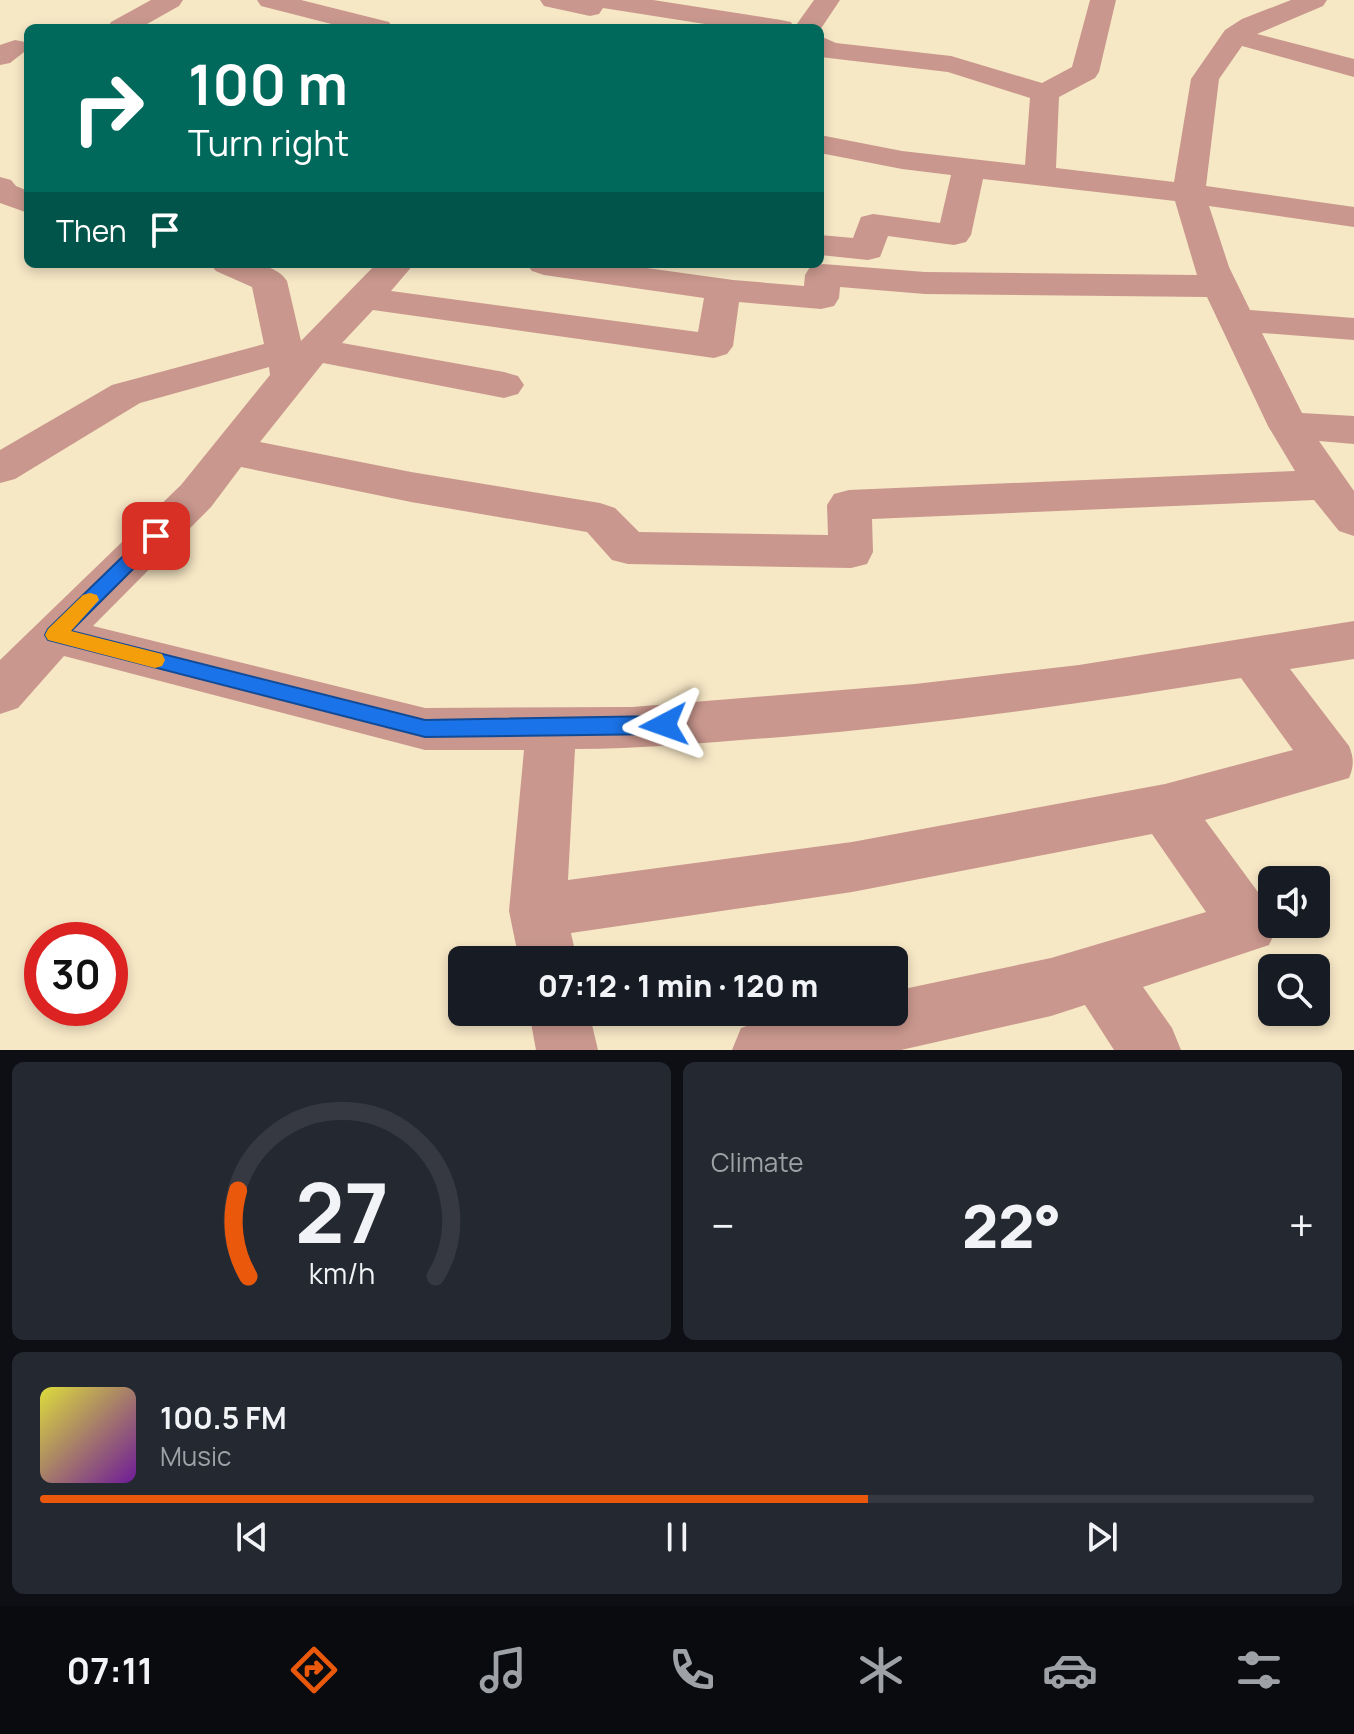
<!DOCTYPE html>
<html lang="en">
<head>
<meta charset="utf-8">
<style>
  body { margin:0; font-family:Manrope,sans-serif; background:#242831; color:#f1f3f6; height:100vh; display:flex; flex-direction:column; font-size:30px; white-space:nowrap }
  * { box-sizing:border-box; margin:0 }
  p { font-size:26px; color:#9ea1a6 }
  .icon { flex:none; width:44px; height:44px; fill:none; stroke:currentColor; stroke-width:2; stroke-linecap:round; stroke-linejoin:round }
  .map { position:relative; height:1050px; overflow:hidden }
  .drawer { display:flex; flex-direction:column; gap:12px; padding:12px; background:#0d0f14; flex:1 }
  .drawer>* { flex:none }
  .top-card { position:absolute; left:24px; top:24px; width:800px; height:244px; border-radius:12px; box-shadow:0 4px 12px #0003; background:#00695c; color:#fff; overflow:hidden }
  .fabs { position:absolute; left:1258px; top:866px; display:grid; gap:16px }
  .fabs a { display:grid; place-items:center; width:72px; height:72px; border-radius:12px; background:#171b24; box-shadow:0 4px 12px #0003; font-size:40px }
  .speed { position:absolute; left:24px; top:922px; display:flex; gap:16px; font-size:40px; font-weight:700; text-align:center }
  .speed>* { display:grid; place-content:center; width:104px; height:104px; border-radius:50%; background:#171b24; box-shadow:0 4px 12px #0003; line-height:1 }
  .speed .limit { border:12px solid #d22; background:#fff; color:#111 }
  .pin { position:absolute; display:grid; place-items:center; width:68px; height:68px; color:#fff; margin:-34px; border-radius:16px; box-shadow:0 4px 12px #0006 }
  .me { position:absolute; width:88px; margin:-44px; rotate:266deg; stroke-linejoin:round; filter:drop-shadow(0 0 6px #0008) }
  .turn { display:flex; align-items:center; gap:28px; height:168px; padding:0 32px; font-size:36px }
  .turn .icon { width:104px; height:104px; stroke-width:2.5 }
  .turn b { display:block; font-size:56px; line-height:68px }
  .then { display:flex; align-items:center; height:76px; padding:0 32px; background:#0003; gap:16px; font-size:30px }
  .big { font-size:60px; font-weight:800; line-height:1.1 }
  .drawer .tile { flex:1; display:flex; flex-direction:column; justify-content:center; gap:12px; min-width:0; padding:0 28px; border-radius:12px; background:#242831 }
  .drawer .dial { align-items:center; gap:0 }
  .dial svg { height:208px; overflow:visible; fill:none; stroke:#363941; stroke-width:7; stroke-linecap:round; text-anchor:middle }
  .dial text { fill:#f1f3f6; stroke:none }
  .song { display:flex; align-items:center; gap:24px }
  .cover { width:96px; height:96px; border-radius:12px; background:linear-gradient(135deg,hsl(60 70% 55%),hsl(280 70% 35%)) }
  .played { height:8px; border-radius:4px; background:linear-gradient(90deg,#ea580c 65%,#363941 65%) }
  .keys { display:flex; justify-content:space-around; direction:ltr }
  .heat { display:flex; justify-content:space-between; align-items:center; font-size:44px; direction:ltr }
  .drawer .tiles { flex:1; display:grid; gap:12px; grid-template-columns:1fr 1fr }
  .tile:last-child { grid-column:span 2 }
  .trip { position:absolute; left:448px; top:946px; width:460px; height:80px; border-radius:12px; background:#171b24; box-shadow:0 4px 12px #0003; font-weight:800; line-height:80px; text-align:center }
  .tab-bar { display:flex; height:128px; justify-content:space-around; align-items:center; background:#090b0e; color:#9ea1a6 }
  .tab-bar .icon { width:56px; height:56px }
  .tab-bar .on { color:#ea580c }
  .tab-bar b { font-size:36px; color:#f1f3f6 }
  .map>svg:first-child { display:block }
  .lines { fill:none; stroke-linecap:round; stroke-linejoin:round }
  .minor { fill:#c9978d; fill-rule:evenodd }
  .route { fill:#1a73e8; stroke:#114b97; stroke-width:2 }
  .slow { fill:#f59e0b }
</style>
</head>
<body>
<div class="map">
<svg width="1354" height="1050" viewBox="0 0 1354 1050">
  <rect width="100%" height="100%" fill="#f6e7c5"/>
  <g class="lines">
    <!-- minor -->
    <path class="minor" d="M151 0H183L179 6 140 28H107L111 22Z
      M257 0H301L389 22 393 28H347L261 6Z
      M540 0H653L781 20 791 22 794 28 814 0H840L820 30 730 28 603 8 599 14 590 16 544 6Z
      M1090 0H1116L1099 72 1095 78 1059 97 1056 168 1174 182 1191 79 1225 30 1242 19 1291 0H1327L1323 6 1257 34 1354 59V77L1242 46 1219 79 1206 186 1354 207V227L1209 206 1229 267 1250 310 1354 318V340L1262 333 1302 413 1354 416V444L1319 441 1354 491V536L1339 531 1314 500 872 519 873 552 867 564 851 568 628 564 612 560 587 532 411 502 241 467 211 507 93 626 425 708 632 707 915 684 1079 665 1354 621V659L1290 669 1349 746C1354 758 1354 766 1349 778L1205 820 1269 907 1272 924 1278 926 1269 945 1143 987 1172 1028 1181 1050H1114L1085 1005 1051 1016 901 1050H732L741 1028C791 1008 841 1012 894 1012V991L1051 958 1206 912 1152 834 852 892 571 933 577 960H519L509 911 524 750H425L64 656 18 708 0 714V660L181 485 270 375 269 367 140 403 15 479 0 483V450L112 385 264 344 252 287 216 271 210 264C235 264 271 258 287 281L301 341 376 264H414L391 291 698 332 704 298 544 275 532 271 526 264H618L733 280 804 286 805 275 810 267 823 264 925 272 1197 275 1175 201 983 179 971 235 966 242 954 245 888 236 880 257 868 260 820 255V235L853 238 861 217 873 214 940 223 951 175 902 169 820 153V135L902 151 1025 165 1030 98 948 72 820 57V36L836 43 951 56 1042 83 1072 67ZM840 287 925 294 1207 297 1268 426 1295 471 849 490 834 494 827 505 828 535 639 532 615 508 600 503 411 472 260 442 323 363 504 398 518 394 524 385 518 376 504 372 342 343 373 310 714 358 727 354 733 346 739 302 821 309 834 306 839 298ZM1241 678 1293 750 1165 784 852 842 568 880 575 749C645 749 713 742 782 737 936 724 1088 703 1241 678Z
      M15 40 25 42 28 49 10 63 0 65V45Z
      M0 177 11 180 16 186 28 191V213L0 203Z
      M529 1012H589L598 1050H536Z"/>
  </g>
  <!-- route -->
  <path class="route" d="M156 529 162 531 165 536 162 540 71 631 425 720 664 716 671 719 674 725 671 731 664 734 425 737 48 640 45 635 48 629 149 531Z"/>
  <!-- slow -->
  <path class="slow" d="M90 593 97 595 99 600 71 631 162 654 165 660 162 666 155 668 48 640 45 635 48 629 83 595Z"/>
</svg>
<div class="fabs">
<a><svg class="icon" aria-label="sound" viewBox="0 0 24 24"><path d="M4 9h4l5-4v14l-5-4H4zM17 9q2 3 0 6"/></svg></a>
<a><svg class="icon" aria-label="search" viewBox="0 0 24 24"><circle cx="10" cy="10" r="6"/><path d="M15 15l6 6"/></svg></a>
</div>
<div class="speed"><div class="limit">30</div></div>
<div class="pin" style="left:156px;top:536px;background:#d93025"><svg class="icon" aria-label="arrive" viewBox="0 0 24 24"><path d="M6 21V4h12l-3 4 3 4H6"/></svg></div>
<svg class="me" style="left:664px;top:725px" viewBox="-20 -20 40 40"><path d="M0-17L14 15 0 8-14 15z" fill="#1a73e8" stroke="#fff" stroke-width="4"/></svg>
<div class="trip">07:12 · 1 min · 120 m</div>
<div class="top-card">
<div class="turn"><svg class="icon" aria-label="right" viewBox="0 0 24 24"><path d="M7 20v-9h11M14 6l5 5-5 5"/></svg><div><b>100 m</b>Turn right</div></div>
<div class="then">Then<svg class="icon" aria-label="arrive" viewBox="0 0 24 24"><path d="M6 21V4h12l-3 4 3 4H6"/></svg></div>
</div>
</div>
<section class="drawer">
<div class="tiles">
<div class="tile dial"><svg viewBox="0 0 100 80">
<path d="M14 69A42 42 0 1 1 86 69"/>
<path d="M14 69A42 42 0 0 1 10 36" stroke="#ea580c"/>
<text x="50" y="56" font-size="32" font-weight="700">27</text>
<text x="50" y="72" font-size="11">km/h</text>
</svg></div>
<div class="tile"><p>Climate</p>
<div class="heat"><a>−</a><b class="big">22°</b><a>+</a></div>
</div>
<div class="tile">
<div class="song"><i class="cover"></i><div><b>100.5 FM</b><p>Music</p></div></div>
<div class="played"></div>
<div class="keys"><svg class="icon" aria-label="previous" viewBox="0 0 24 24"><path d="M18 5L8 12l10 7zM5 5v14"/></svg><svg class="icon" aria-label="pause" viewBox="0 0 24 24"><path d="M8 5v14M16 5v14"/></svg><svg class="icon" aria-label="next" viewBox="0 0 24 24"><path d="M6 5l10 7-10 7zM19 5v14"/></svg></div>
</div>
</div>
</section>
<nav class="tab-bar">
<b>07:11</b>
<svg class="icon on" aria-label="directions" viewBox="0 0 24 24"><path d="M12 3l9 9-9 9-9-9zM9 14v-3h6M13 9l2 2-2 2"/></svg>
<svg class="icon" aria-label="music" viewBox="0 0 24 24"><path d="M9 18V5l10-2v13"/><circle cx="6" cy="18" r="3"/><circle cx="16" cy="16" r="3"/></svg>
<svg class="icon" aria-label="phone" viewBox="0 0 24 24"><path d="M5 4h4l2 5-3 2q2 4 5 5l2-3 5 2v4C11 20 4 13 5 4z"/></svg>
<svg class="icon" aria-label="climate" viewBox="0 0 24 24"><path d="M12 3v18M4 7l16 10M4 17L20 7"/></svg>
<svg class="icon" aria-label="car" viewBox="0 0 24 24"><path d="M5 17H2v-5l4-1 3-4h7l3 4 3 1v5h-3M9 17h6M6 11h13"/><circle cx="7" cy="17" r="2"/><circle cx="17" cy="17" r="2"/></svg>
<svg class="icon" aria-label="filters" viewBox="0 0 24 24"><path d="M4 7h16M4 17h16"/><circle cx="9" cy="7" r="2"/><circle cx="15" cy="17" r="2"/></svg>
</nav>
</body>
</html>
